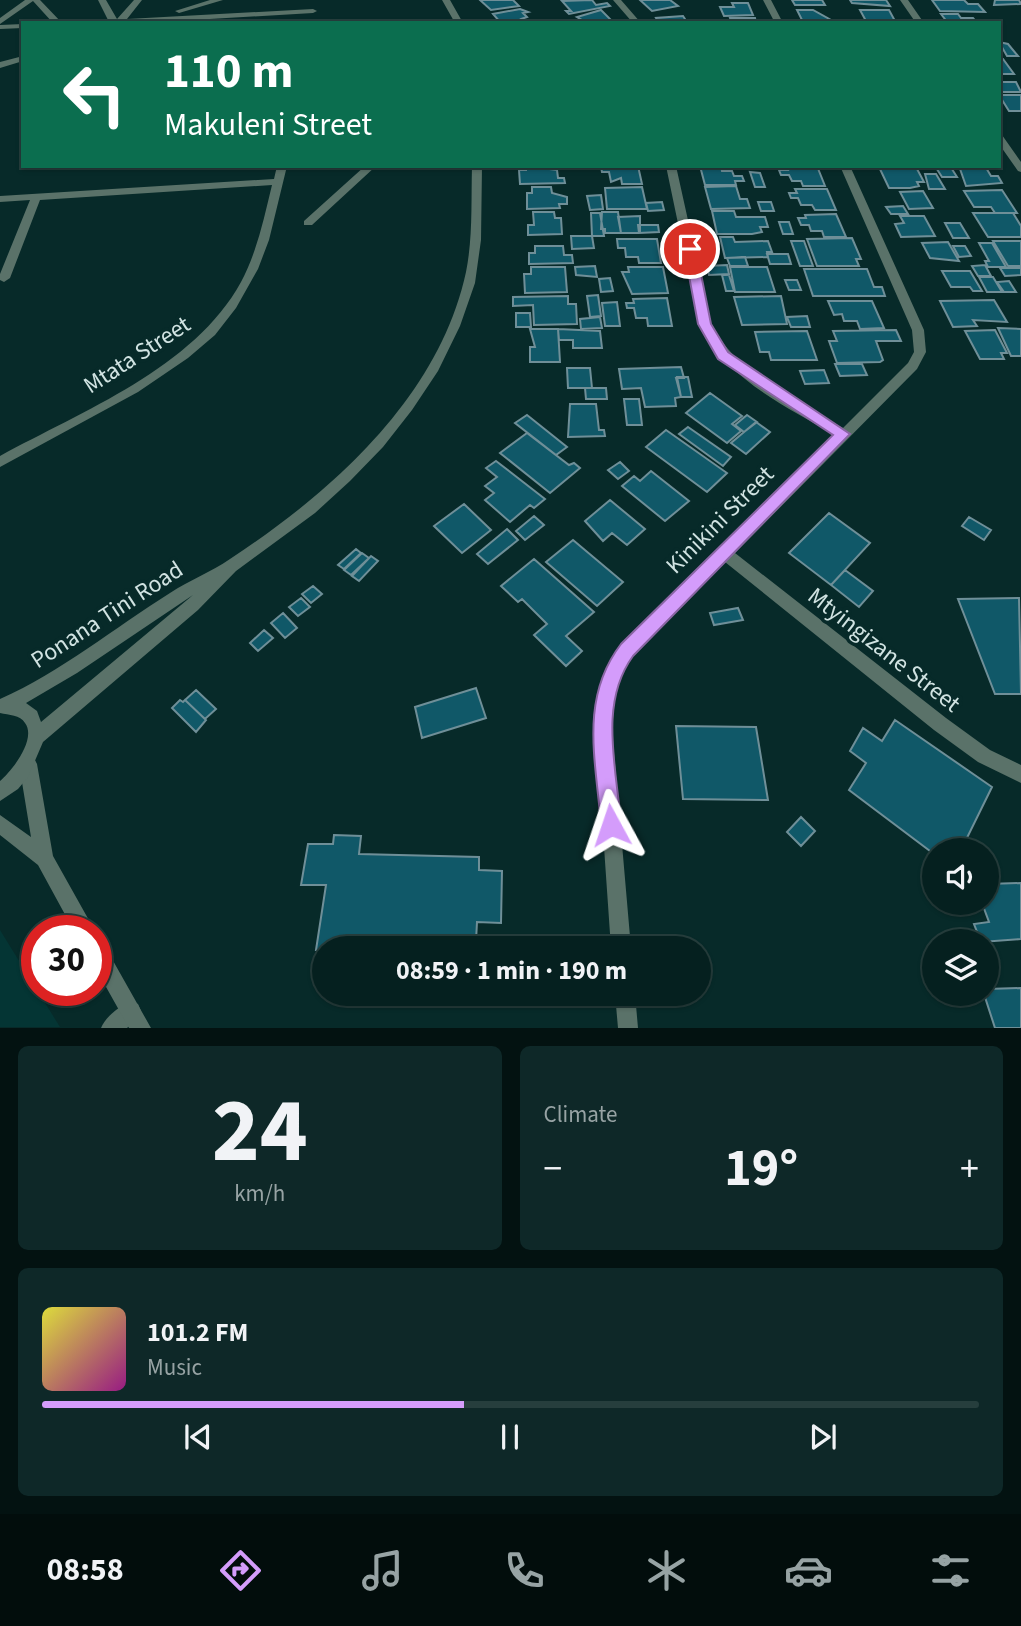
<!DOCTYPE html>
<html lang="en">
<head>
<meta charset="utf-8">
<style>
  body { margin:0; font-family:"Source Sans 3",sans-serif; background:#0e2828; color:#f1f3f6; height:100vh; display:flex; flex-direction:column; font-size:26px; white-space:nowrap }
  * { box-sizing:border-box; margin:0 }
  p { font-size:23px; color:#97a3a4 }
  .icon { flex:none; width:38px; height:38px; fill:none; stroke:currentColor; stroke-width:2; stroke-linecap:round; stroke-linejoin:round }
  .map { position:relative; height:1028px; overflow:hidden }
  .details { display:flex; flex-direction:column; gap:18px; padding:18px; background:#031211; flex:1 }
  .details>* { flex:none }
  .top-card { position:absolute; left:21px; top:21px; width:980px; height:147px; border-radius:0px; box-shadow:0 2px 5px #0004,0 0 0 2px #263e3d; background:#0b6e4f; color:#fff; overflow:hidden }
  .buttons { position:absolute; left:922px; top:838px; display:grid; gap:14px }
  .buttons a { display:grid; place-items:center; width:77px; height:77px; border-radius:50%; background:#05201f; box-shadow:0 2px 5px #0004,0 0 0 2px #263e3d; font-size:35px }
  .speed { position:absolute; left:21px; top:915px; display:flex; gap:14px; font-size:35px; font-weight:700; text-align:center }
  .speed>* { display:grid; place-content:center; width:91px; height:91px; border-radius:50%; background:#05201f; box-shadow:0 2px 5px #0004,0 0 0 2px #263e3d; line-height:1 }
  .speed .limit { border:10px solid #d22; background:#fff; color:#111 }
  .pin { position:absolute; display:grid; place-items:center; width:60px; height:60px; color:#fff; margin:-30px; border:4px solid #fff; border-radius:50%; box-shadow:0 2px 7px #0007 }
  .me { position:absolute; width:77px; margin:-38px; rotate:355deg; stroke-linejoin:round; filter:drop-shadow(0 0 5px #0008) }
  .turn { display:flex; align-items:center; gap:24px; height:147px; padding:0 28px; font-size:32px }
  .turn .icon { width:91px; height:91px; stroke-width:2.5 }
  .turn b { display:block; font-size:49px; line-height:60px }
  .big { font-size:52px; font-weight:700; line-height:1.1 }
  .details .tile { flex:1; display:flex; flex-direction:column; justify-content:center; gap:10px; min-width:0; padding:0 24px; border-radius:10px; background:#0e2828 }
  .details .dial { align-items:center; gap:0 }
  .dial b { font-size:91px; line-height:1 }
  .song { display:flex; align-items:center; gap:21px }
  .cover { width:84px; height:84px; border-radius:10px; background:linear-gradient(135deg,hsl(60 70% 55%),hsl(310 70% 35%)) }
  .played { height:7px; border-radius:4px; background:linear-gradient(90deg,#d49cfb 45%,#263e3d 45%) }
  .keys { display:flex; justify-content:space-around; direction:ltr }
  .heat { display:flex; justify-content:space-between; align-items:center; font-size:38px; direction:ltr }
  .details .tiles { flex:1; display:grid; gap:18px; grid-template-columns:1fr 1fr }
  .tile:last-child { grid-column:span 2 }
  .trip { position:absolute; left:312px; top:936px; width:399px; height:70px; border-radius:35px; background:#05201f; box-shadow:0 2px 5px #0004,0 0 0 2px #263e3d; font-weight:700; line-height:70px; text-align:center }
  .tab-bar { display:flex; height:112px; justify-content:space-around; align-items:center; background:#020d0c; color:#97a3a4 }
  .tab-bar .icon { width:49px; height:49px }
  .tab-bar .on { color:#d49cfb }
  .tab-bar b { font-size:32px; color:#f1f3f6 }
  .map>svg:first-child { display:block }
  .built { fill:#043534 }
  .building { fill:#105868; stroke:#6f8f98; stroke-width:2 }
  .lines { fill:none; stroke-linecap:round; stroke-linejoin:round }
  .service { fill:#5a7269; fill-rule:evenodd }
  .minor { fill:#5a7269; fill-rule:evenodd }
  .tertiary { fill:#5a7269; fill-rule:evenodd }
  .route { fill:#d49cfb; stroke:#8a65a3; stroke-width:2 }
  .labels { text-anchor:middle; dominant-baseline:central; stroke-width:7; stroke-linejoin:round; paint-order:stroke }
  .street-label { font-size:24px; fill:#d1e3e2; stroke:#072a29 }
</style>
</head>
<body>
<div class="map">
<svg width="1021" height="1028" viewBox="0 0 1021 1028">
  <rect width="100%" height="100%" fill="#072a29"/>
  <!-- built -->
  <path class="built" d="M0 930 37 990 60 1027H0Z"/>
  <!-- building -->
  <path class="building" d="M480 0H513L519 6 491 10Z
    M592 0 596 5 607 3 610 6 569 14 566 11H571L562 1Z
    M640 0H670L678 6 652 11Z
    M792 0H822L825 5H795Z
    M850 0H886L890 6 852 3Z
    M932 0H964L968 4H978L985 12 940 11Z
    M995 0H1019L1021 4 994 5Z
    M732 3H748L753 15 724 16 720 7H734Z
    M520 9 528 12 523 13 527 17 521 19 523 22H500L493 14Z
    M601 10 613 22 587 23 577 17Z
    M797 10H813L831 20 803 22Z
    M860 10H889L895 21H866Z
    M941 14H958L961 18H973L977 23H948Z
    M683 16 687 22 693 23H659L656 18Z
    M730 18H755L756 23H725L731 21Z
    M999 42 1008 44 1018 56H1007Z
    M999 59H1003L1014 74H999Z
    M999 82H1016L1021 92H999Z
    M999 95H1021V111H1009Z
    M526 166 557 170 558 178H564L565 183 520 184 519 170H526Z
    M638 166 642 184H622L621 178 611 182 609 172H602L601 167Z
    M700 166H721L722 171H732L734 176H742L744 181H735L736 185H705Z
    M817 166 825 186H803L801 181H792L789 175H781L779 170H788L787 167Z
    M935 166H950L957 177H942Z
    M959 166H985L991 176H998L1002 183 966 186Z
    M879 167H916L924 182H917L919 186 910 188H889Z
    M750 172 760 173 765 187H755Z
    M925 174H936L945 189H929Z
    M736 186 740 199H747L750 208 711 209 705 187Z
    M532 187H551L552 193 567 197V204H559L560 208 527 209V193H532Z
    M642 187 647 209H607L605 188Z
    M795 189H827L836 210H815L812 205H801L798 198H791L789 193H797Z
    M1002 190 1017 213H995L991 207H974L964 191Z
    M923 191 933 208 909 209 900 192Z
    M601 195 603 209 590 210 587 196Z
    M662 202 664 210 648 211 646 203Z
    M758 202H771L774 211H761Z
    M903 206 908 214H891L886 207Z
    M712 211H734L736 217H765L768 227H760L762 232 752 234H717Z
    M533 212H554L555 218H561L562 234 528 235V225H534Z
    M602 212H618L621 233H605V229H601Z
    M591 213H600L604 236H592Z
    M973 213H1013L1021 226V237H988Z
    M836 214 846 237H824L822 231H811L809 225H801L798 218H806L805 215Z
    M640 216V233H621L618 217Z
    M900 216H924L935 236 901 237 895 224 904 223Z
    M779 222H789L793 234H783Z
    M945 223H960L969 238H953Z
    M638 225H658L659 232 639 233Z
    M571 236H592L594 248 572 249Z
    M720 237H733L735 242 768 241 772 252H767L768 257 725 258Z
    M852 238 861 259H856L859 266H817L807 239Z
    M617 239H657L661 263H639L638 257H626L625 248H618Z
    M791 241H804L813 266H800Z
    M993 241H1021V266H1008Z
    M948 242 959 261 930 258 922 243Z
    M979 243H992L1006 267H988L985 261H989Z
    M535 246H563L564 255H572L573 263 529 264V253H535Z
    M953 246H965L971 256 959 257Z
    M767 254H788L791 264H770Z
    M745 257 748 266H730L727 258Z
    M727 265 729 274 709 275 707 266Z
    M985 265 991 276H978L972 266Z
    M595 266 597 277 576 275 575 267Z
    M531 267H565L567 292 525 293 524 274H531Z
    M628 267H663L668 293 632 294 622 272H629Z
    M730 267H767L775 292H735Z
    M1000 268H1021V275L1005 276Z
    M804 269H867L874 287H882L885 296H813Z
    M942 271H970L982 291H973L970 287H951Z
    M722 275H729L734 291H726Z
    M979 277H993L1002 292H987Z
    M610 278 613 291 601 292 599 279Z
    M785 280H797L801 290H789Z
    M1009 281 1016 292H1004L997 282Z
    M598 295 601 316 590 317 587 296Z
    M568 296V304H576L577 324 534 325 533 305 513 306V297Z
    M781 296 787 324 742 325 734 297Z
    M667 298 672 326H648L647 318H636L634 308H627L626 303H634L633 299Z
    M994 300 1007 322 973 320 977 326 953 327 940 301Z
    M828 301H872L884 328 860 329 857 321H844L842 314 834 315Z
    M617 302 620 326H605L602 303Z
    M516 313H530L531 327H516Z
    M807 316 810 327H791L787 317Z
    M600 317 602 328 581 329 580 319Z
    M998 328 1021 329V356H1011Z
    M530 329H558L560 362H530V347H535Z
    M558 329 600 331 602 348H573V340H559Z
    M896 330 901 341H876L883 360 880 362 837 363 829 341H837L833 331Z
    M995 330 1007 353H1001L1004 359H980L965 331Z
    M807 331 817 360H771L769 352H760L755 332Z
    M835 364H862L867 375 840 376Z
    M681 367 684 378H676L681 397 675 398 676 406 645 407 641 388 622 389 619 369Z
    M567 368H590L592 388H568Z
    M824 370 829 383 805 384 800 371Z
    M677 377H688L692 397H681Z
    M585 388H606L607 399H586Z
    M710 393 742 416 732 424 741 431 727 443 686 413Z
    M624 399H639L642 425H627Z
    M570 404H596L599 430H604L605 436 568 437Z
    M527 415 567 447 556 455 515 423Z
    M747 415 757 422 744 432 735 425Z
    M756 422 770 432 746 454 731 443Z
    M688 427 731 457 723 466 679 434Z
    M666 430 727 473 707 492 646 447Z
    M527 433 569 465 574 463 580 468 550 493 500 453Z
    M496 461 545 499 534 508 530 505 510 522 485 500 494 493 485 486 497 477 486 468Z
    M620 462 629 471 618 479 608 470Z
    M651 471 689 501 665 521 622 486 634 476 640 481Z
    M610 500 645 529 627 545 612 533 603 541 585 521Z
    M464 504 491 530 462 553 434 526Z
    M829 513 870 543 831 585 789 553Z
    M534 516 544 525 525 540 516 531Z
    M969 517 991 530 984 540 962 526Z
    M507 529 518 540 488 564 477 554Z
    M573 540 623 582 597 606 546 562Z
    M356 549 361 553 344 569 338 565Z
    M362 553 369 558 351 575 344 570Z
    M371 556 378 561 359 581 352 576Z
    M534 559 594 612 566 636 582 651 566 666 534 635 547 624 522 599 518 602 501 586Z
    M845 570 873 591 859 607 831 585Z
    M313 586 322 594 311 603 302 594Z
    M301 598 310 607 298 616 289 607Z
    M1019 598 1021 694H995L958 599Z
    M738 608 743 620 714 625 710 613Z
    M283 613 297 628 285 638 271 623Z
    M264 630 273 638 258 651 250 643Z
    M476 688 486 718 422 738 415 707Z
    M196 690 216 709 205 719 185 700Z
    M180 700 183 702 185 700 206 720 196 732 172 708Z
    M895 720 992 787 961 850H934V854L849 790 866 763 850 751 863 728 882 741Z
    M676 726 756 727 768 800 683 799Z
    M801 817 815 831 801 846 787 832Z
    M334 835 361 836 359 854 479 857V870L502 871 501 923 477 922 476 941 365 938 364 948 316 950 326 885H301L308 844H333Z
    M1021 883V939L981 942 974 924 989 922 982 903H987V884Z
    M1021 988V1028H995L984 994 987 989Z"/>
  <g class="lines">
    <!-- service -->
    <path class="service" d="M131 1001 138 1004 141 1011 138 1018 127 1028H101C106 1016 120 1006 131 1001Z"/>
    <!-- minor -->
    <path class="minor" d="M25 0H40L62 23H53L33 1 0 24V18Z
      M98 0H106L117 19 134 0H142L127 19 313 9 317 11 313 13 142 23H91L108 20Z
      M210 0H223L179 13 175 11Z
      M613 0H621L641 23H633Z
      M763 0H771L783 23H775Z
      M900 0H908L924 23H916Z
      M23 24V28L0 29V25Z
      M23 56V61L0 68V62Z
      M999 134 1002 135 1021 162V172L1018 171 999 144Z
      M277 166H287L269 240 258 269 236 308 215 335 188 358 138 392 0 467V456C82 411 194 368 241 282 257 252 264 218 272 185L40 200 10 278 4 282 0 280V274L30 200 0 202V196L274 179Z
      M365 166H376L312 225H304V221Z
      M666 166H676L711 324C738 375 795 400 843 428L908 363 914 352 912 330 840 166H850L924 330 926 352 917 369 735 553 946 718 990 750 1021 765V783L978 762 934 730 725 562 633 655C618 675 613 693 611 717L631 948H611L595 717C597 689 605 667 621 645L835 435C783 405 727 379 699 324Z
      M28 755 34 758 37 764 53 856 95 931H74L38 865 0 835V815L31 837 19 764 22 758Z
      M96 940 103 943 151 1028H129L96 969Z
      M615 994H635L638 1028H618Z"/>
    <!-- tertiary -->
    <path class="tertiary" d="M442 0H450L463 23H455Z
      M472 166H482L481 240 475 283 460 326 438 371 412 410 383 447 350 481 315 513 236 571 198 610 43 742 28 777 18 789 0 801V781C12 771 37 739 25 723 20 715 9 715 0 713V699C61 672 114 628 170 593 190 580 211 572 230 559 332 492 439 397 466 272 473 237 471 201 472 166ZM193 595 41 722 37 711 26 703 77 673Z"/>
  </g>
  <!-- route -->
  <path class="route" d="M690 245 696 249 711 324 728 352 850 434 633 656C598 704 617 769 621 825L618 832 611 835 604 832 601 825C596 760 579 699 621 644L833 435 718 359 698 324 684 249Z"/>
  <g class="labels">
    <!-- street labels -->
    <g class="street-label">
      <text transform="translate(137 355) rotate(-33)">Mtata Street</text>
      <text transform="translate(720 520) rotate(-45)">Kinikini Street</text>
      <text transform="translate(107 615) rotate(-33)">Ponana Tini Road</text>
      <text transform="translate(884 650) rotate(38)">Mtyingizane Street</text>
    </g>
  </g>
</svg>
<div class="buttons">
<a><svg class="icon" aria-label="sound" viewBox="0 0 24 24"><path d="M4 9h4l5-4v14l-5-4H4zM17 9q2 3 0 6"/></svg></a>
<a><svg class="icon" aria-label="layers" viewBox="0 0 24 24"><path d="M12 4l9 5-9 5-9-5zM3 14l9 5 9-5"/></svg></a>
</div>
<div class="speed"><div class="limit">30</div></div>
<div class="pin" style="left:690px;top:249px;background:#d93025"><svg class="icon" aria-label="arrive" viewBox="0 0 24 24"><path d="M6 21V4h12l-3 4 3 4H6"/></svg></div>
<svg class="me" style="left:611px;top:825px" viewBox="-20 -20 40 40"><path d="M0-17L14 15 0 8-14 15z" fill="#d49cfb" stroke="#fff" stroke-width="4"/></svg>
<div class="trip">08:59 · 1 min · 190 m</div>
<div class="top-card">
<div class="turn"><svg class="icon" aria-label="left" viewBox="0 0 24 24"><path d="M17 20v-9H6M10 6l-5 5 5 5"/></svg><div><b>110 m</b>Makuleni Street</div></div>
</div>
</div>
<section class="details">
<div class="tiles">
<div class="tile dial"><b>24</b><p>km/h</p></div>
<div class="tile"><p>Climate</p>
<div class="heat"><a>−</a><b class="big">19°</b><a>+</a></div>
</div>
<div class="tile">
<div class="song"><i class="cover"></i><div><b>101.2 FM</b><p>Music</p></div></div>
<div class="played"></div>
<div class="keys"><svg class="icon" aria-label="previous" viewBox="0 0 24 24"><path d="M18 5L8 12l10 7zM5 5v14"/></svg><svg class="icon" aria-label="pause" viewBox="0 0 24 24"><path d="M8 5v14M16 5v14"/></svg><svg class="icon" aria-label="next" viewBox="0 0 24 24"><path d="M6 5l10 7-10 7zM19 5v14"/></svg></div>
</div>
</div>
</section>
<nav class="tab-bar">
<b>08:58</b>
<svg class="icon on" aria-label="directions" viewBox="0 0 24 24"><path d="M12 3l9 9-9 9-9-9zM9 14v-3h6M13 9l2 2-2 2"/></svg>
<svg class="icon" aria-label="music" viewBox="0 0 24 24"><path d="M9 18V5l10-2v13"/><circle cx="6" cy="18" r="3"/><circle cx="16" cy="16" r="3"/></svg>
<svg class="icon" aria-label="phone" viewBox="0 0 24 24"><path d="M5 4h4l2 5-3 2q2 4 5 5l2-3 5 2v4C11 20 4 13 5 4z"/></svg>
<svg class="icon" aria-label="climate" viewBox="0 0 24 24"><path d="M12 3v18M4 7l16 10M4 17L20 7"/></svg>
<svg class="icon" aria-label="car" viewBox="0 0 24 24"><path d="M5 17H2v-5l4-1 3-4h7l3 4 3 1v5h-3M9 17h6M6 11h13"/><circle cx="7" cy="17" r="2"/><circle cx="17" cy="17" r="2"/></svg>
<svg class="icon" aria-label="filters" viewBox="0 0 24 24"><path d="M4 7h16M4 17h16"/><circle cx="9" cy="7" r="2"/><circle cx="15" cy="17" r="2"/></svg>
</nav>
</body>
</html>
